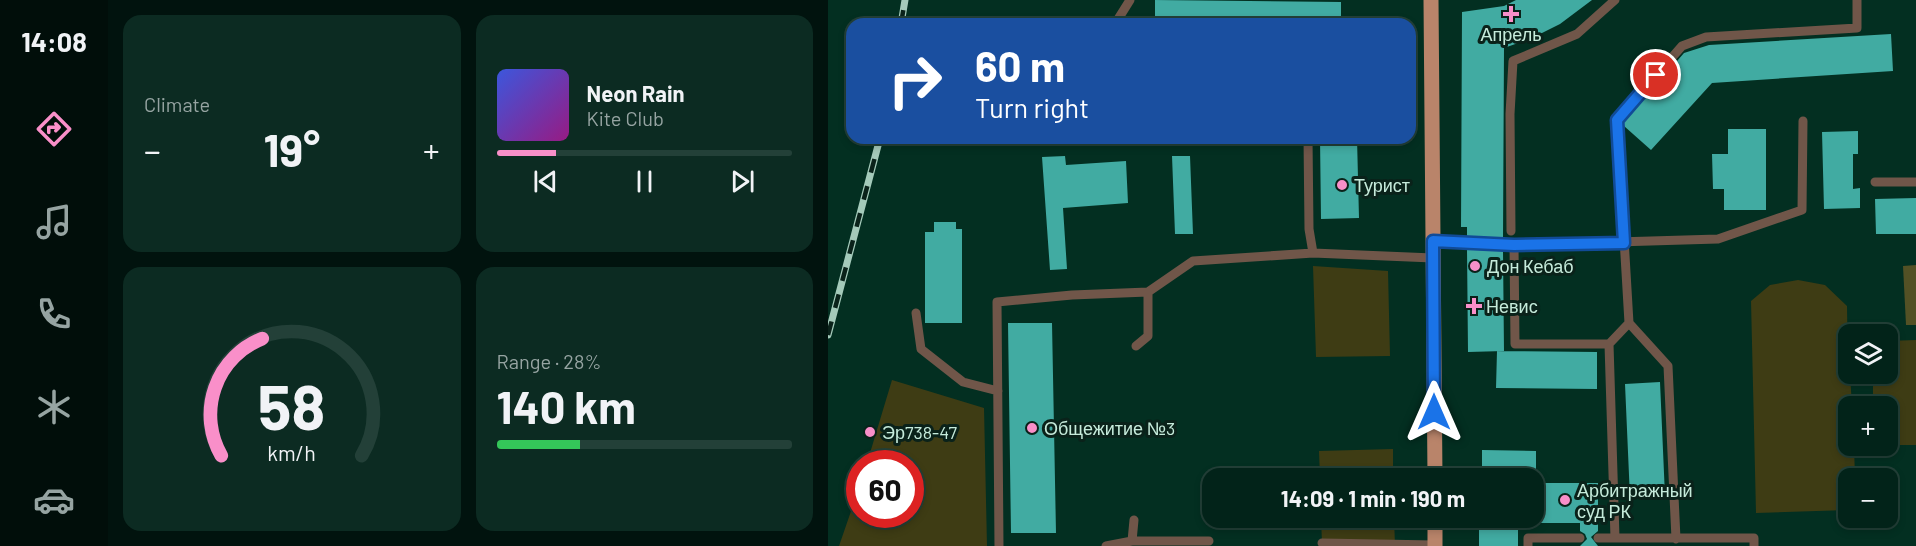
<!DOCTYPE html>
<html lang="en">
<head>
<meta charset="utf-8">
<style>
  body { margin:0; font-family:Barlow,sans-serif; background:#0c2b22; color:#f1f3f6; height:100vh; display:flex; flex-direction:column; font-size:22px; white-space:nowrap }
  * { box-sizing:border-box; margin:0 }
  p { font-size:20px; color:#96a4a2 }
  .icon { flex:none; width:33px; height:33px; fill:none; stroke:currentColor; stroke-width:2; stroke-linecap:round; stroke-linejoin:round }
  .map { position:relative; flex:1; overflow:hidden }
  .sheet { display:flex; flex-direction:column; gap:15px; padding:15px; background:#01130e; width:720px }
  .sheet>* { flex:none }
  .guide { position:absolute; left:18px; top:18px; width:570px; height:126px; border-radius:18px; box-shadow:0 3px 9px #0003,0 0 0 2px #234038; background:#1a4fa0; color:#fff; overflow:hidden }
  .controls { position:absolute; left:1010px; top:324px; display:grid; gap:12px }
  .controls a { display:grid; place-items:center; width:60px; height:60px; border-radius:12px; background:#022319; box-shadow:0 3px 9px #0003,0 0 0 2px #234038; font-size:30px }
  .speed { position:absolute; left:18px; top:450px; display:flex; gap:12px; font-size:30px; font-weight:700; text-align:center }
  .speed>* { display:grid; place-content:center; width:78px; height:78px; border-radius:50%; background:#022319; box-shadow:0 3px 9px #0003,0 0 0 2px #234038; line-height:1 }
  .speed .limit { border:9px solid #d22; background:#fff; color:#111 }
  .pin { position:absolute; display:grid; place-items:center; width:51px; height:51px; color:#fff; margin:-26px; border:3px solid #fff; border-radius:50%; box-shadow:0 2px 6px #0007 }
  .me { position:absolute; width:66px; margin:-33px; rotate:0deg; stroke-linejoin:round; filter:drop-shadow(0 0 4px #0008) }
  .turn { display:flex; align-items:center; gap:21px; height:126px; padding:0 30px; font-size:27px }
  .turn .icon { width:78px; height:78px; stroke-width:2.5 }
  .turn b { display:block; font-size:42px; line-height:51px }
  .big { font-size:45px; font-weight:700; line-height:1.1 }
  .sheet .widget { flex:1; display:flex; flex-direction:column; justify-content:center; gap:9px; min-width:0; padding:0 21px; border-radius:18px; background:#0c2b22 }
  .sheet .dial { align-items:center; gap:0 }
  .dial svg { height:156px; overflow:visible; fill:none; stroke:#234038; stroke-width:7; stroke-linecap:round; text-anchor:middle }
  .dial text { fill:#f1f3f6; stroke:none }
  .song { display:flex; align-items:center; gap:18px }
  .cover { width:72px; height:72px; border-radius:9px; background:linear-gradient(135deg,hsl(230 70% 55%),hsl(310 70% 35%)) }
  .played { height:6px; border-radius:3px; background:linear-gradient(90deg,#f98fc9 20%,#234038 20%) }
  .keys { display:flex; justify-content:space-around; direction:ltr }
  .heat { display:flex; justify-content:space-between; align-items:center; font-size:33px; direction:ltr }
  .charge { height:9px; border-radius:4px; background:linear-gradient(90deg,#34c759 28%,#234038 0) }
  .sheet .tiles { flex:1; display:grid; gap:15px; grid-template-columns:repeat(2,1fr) }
  .trip { position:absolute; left:374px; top:468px; width:342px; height:60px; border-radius:18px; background:#022319; box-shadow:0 3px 9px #0003,0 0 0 2px #234038; font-weight:700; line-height:60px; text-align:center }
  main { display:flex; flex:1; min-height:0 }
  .menu { display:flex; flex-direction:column; width:108px; justify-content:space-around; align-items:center; background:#010e0a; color:#96a4a2 }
  .menu .icon { width:42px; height:42px }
  .menu .current { color:#f98fc9 }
  .menu b { font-size:27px; color:#f1f3f6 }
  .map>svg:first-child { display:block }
  .green { fill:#3e3c14 }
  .forest { fill:#535125 }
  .building { fill:#41aba2 }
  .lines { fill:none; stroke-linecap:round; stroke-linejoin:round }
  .lane { stroke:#705649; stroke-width:9 }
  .primary { stroke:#b9846a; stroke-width:15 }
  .rail-casing { stroke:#a4caba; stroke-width:7 }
  .rail { stroke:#0a221a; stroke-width:4.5; stroke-dasharray:14; stroke-linecap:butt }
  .route-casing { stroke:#114b97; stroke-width:15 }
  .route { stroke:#1a73e8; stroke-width:10 }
  .poi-dot { fill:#f98fc9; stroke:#0a221a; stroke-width:2 }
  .labels { text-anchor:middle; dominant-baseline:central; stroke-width:6; stroke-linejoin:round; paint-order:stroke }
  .poi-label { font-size:18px; fill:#c6ebdb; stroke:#0a221a; text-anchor:start }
</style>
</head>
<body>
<main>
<nav class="menu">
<b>14:08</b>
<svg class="icon current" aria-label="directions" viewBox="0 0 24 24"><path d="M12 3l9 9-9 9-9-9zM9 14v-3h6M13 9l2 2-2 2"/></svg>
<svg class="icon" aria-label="music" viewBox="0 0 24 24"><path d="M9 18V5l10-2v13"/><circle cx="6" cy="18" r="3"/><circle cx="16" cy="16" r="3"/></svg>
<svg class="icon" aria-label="phone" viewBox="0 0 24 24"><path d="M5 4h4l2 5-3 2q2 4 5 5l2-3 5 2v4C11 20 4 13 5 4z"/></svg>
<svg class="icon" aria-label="climate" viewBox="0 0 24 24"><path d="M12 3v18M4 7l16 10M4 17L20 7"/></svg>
<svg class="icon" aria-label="car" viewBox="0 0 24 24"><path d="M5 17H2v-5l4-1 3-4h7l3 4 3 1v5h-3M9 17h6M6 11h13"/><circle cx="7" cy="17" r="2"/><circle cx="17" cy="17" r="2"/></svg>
</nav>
<section class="sheet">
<div class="tiles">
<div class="widget"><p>Climate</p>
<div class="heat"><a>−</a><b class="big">19°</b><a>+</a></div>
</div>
<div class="widget">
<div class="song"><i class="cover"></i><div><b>Neon Rain</b><p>Kite Club</p></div></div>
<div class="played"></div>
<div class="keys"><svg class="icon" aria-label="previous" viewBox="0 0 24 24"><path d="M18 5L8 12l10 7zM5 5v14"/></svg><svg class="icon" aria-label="pause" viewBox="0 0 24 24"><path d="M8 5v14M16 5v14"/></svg><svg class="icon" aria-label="next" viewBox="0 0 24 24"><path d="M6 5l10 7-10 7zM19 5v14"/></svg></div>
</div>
<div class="widget dial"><svg viewBox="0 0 100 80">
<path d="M14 69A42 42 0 1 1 86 69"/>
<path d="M14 69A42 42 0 0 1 35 9" stroke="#f98fc9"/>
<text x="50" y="56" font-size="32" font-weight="700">58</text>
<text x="50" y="72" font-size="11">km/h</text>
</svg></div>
<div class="widget"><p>Range · 28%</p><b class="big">140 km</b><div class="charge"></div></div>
</div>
</section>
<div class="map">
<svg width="1088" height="546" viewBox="0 0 1088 546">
  <rect width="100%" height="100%" fill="#032f21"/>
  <!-- green -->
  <path class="green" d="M485 266 560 271 562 356 488 357Z
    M970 280 997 285 1019 306 1020 374H1022L1024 406H1020V446H1026L1027 478H1020V510L928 513 923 301 942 285Z
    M1088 340V445H1059V406H1045V374H1059V341Z
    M64 380 156 408 159 546H11L31 488 32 514H82V464L39 463Z
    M565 449V478H492L491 451Z
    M493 518H566L567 545 494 543Z"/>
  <!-- forest -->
  <path class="forest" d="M1088 265V325H1078L1075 266Z"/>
  <!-- building -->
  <path class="building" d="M327 0 513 2V24H327Z
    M688 0H764L732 24 704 38 676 48 675 238 639 236V227H633L634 12 676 6Z
    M1063 34 1065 71 884 83 823 150 796 126V122L856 53 881 45Z
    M900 129H938V210H896V189H885L884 154H900Z
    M1030 131V154H1025V189L1032 188V208L996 209 994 132Z
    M492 138H529L531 218 493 219Z
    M237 156 238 165 298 161 300 203 235 208 239 269 222 270 214 157Z
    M344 156H362L365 234H347Z
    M1088 198V234H1048L1047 199Z
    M106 222H128V229H134V323H97V232H106Z
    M639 249 675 251 676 351 640 352Z
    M180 323H224L228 533H183Z
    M669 351 769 352V389L668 388Z
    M832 382 837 496 802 498 797 384Z
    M654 450 708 451V478H654Z
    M705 483H770V531L763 537 770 546H752L759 539 757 534 752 531V523H705Z
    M668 518H690V546H651V529H668Z"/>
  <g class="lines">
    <!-- lane -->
    <path class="lane" d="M287 24 302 0
      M480 138 481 229 485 253
      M1047 182H1088
      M683 231 682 114 685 61 749 34 787 0
      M605 241 686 245 890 239 974 210 975 121
      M686 245 687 344H781
      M88 313 93 349 135 382 170 391
      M308 346 320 336V292
      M770 538H926V546
      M787 538 781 344 801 323
      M848 539 840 366 801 323 789 120 854 46 878 37 1029 28V0
      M304 541 306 520
      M494 543 607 545
      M171 546 169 302 244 295 320 292 365 261 485 253 605 258
      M278 546 304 541H381
      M700 546V538H752"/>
    <!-- primary -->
    <path class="primary" d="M603 0 607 478
      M607 518V546"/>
    <!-- rail casing -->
    <g class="rail-casing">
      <path id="rail" d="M73 24 77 0
        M0 335 52 138"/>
    </g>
    <!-- rail -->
    <use href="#rail" class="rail"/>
  </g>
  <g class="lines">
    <!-- route casing -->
    <g class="route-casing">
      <path id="route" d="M606 412 605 241 686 245 796 243 789 120 828 75"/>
    </g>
    <!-- route -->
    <use href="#route" class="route"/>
  </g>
  <!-- markers -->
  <g class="poi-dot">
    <path d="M680 5h6v6h6v6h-6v6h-6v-6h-6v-6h6z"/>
    <circle cx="514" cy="185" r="6"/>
    <circle cx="647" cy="266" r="6"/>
    <path d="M643 297h6v6h6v6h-6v6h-6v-6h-6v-6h6z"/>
    <circle cx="204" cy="428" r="6"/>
    <circle cx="42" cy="432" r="6"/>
    <circle cx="737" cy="500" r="6"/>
  </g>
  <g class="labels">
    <!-- poi labels -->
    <g class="poi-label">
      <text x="683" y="34" text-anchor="middle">Апрель</text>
      <text x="526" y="185">Турист</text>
      <text x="659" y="266">Дон Кебаб</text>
      <text x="658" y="306">Невис</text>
      <text x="216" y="428">Общежитие №3</text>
      <text x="54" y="432">Эр738-47</text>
      <text x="749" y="490">Арбитражный<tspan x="749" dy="21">суд РК</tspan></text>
    </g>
  </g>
</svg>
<div class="controls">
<a><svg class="icon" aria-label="layers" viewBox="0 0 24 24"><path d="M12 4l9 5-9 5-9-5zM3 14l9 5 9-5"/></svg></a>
<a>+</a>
<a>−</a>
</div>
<div class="speed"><div class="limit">60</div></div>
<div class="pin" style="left:828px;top:75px;background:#d93025"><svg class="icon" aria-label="arrive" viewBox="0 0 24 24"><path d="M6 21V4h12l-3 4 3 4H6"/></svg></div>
<svg class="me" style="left:606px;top:412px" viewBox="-20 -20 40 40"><path d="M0-17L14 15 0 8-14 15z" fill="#1a73e8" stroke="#fff" stroke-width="4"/></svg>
<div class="trip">14:09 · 1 min · 190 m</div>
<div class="guide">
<div class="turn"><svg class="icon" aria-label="right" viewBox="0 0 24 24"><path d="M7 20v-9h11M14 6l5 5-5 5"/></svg><div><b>60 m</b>Turn right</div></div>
</div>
</div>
</main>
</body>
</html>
